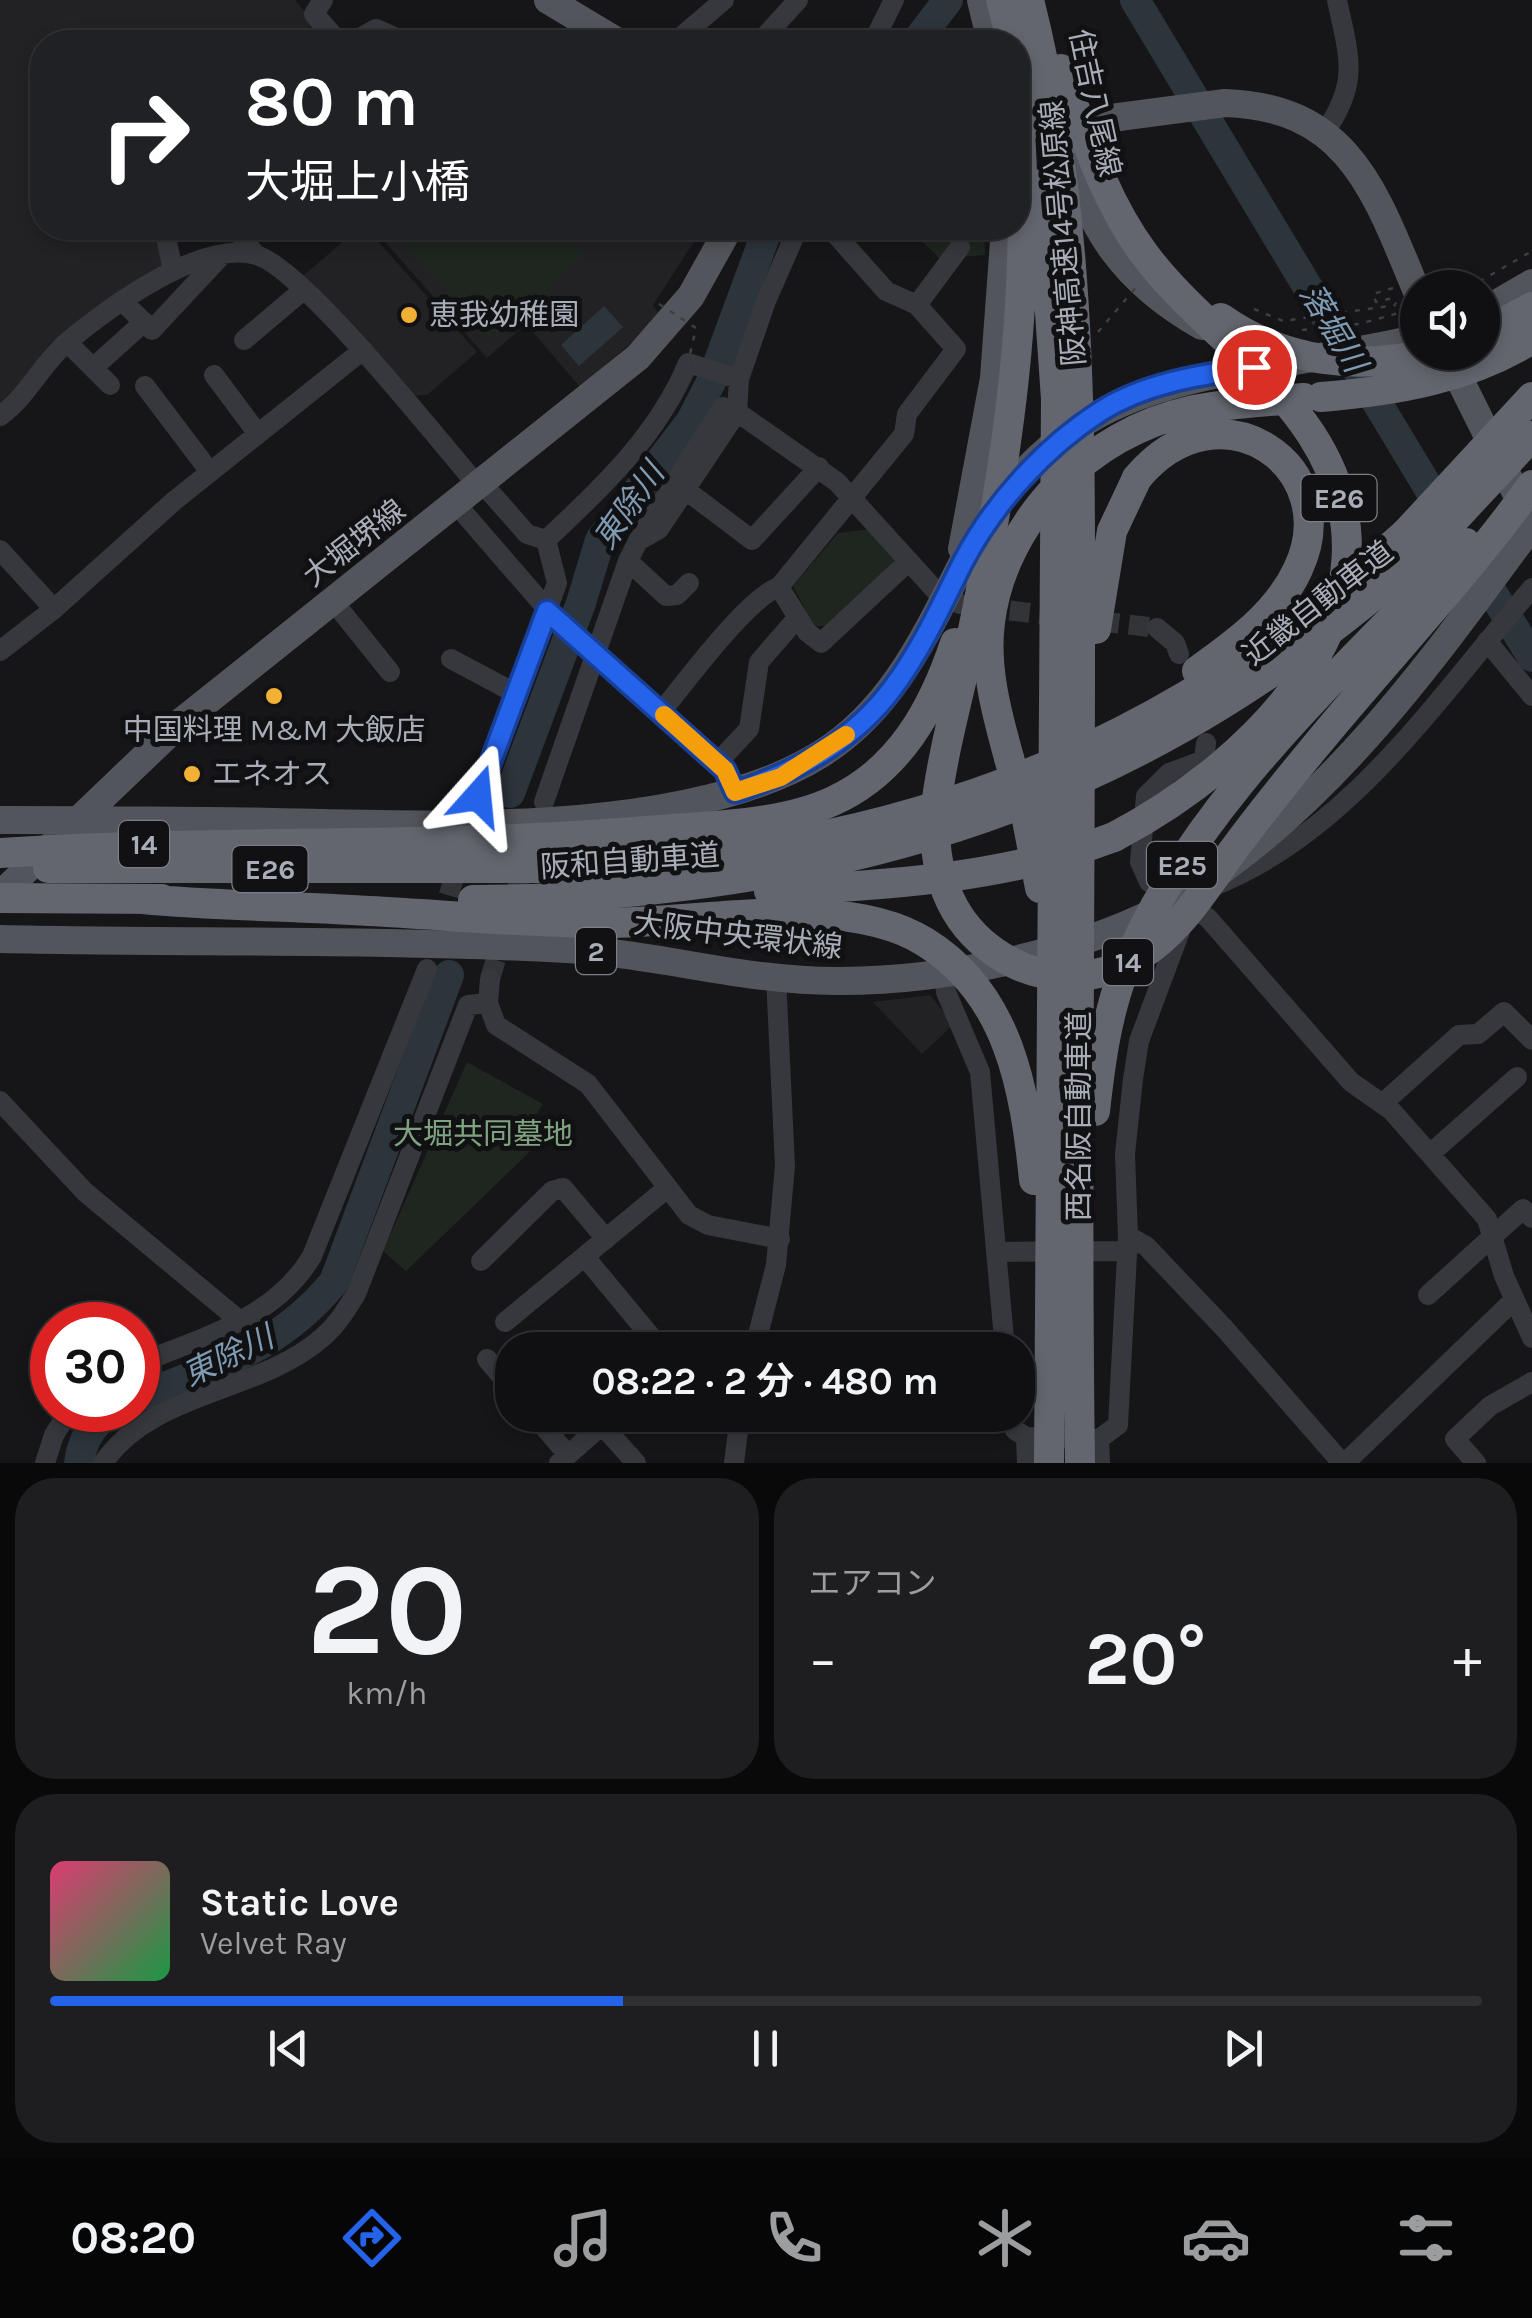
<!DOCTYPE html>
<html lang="ja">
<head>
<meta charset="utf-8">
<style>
  body { margin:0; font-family:Karla,"Noto Sans JP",sans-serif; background:#1e1e20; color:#f1f3f6; height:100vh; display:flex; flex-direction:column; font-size:38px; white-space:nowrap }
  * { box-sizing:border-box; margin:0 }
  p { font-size:32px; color:#9c9d9f }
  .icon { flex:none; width:55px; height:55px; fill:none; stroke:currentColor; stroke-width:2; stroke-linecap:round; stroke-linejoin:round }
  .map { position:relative; height:1463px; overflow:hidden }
  .panel { display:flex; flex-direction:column; gap:15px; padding:15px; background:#09090a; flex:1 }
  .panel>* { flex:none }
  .guide { position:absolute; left:30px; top:30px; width:1000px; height:210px; border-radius:40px; box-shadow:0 5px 15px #0003,0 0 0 2px #303032; background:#202124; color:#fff; overflow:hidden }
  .fabs { position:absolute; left:1400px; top:270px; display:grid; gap:20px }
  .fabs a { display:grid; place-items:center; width:100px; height:100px; border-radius:50%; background:#101012; box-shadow:0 5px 15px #0003,0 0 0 2px #303032; font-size:50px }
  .speed { position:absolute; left:30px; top:1302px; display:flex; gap:20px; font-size:50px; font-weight:700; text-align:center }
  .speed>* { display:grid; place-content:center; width:130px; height:130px; border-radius:50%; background:#101012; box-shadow:0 5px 15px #0003,0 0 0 2px #303032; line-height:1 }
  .speed .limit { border:15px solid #d22; background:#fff; color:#111 }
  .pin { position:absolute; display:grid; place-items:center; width:85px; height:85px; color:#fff; margin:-42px; border:5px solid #fff; border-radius:50%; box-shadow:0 2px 10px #0007 }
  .me { position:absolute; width:110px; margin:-55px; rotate:18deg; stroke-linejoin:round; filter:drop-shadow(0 0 8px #0008) }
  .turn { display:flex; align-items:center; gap:35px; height:210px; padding:0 50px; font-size:45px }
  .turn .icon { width:130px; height:130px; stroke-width:2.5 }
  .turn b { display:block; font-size:70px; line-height:85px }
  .big { font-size:75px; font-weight:700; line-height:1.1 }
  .panel .tile { flex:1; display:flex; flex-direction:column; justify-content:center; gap:15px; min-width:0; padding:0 35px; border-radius:40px; background:#1e1e20 }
  .panel .dial { align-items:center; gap:0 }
  .dial b { font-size:130px; line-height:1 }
  .song { display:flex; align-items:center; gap:30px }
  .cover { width:120px; height:120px; border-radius:15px; background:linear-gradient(135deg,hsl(340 70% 55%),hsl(140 70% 35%)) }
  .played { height:10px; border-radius:5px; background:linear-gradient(90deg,#2563eb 40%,#303032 40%) }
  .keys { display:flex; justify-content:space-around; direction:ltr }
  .heat { display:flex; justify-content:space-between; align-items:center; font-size:55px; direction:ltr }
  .panel .tiles { flex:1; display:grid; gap:15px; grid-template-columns:1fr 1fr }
  .tile:last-child { grid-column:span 2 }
  .trip { position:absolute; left:495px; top:1332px; width:540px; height:100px; border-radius:40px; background:#101012; box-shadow:0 5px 15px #0003,0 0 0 2px #303032; font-weight:700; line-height:100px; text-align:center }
  .tabs { display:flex; height:160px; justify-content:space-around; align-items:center; background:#060607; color:#9c9d9f }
  .tabs .icon { width:70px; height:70px }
  .tabs .active { color:#2563eb }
  .tabs b { font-size:45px; color:#f1f3f6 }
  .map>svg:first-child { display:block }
  .built { fill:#222225 }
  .green { fill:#1e261f }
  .water { fill:#2c353c }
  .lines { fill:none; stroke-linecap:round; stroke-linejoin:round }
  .river { stroke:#2c353c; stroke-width:30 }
  .minor-tunnel { stroke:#333438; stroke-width:20; stroke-dasharray:20 10; stroke-linecap:butt }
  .path { stroke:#3d3f44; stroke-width:2.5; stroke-dasharray:5 8; stroke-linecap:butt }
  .minor { stroke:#37383d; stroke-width:20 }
  .major { stroke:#53555c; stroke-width:28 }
  .highway { stroke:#63666e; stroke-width:30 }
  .path-bridge { stroke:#3d3f44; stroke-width:2.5; stroke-dasharray:5 8; stroke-linecap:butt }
  .highway-bridge { stroke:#63666e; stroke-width:30 }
  .route-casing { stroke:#184099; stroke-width:25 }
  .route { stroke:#2563eb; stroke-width:18 }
  .slow { stroke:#f59e0b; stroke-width:18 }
  .poi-dot { fill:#f2b134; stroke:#111113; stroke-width:4 }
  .labels { text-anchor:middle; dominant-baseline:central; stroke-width:10; stroke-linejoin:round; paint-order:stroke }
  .shield { fill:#111113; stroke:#7b7e86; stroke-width:2.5 }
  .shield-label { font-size:28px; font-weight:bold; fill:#a8adb8 }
  .street-label { font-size:30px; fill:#a8adb8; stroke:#111113 }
  .poi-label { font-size:30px; fill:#a8adb8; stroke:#111113; text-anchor:start }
  .park-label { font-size:30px; fill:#7fa381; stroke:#111113 }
  .water-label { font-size:32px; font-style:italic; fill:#7f9bb3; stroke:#111113 }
</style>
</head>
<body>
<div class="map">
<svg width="1532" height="1463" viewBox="0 0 1532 1463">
  <rect width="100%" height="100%" fill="#161618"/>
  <!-- built -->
  <path class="built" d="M0 0H295L329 42H42V228H160L166 267 51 342 0 412Z
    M359 228H366L477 352 427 395 412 396 297 281Z
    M373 228H703L653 305 658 312 638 337 580 387 526 324 487 358Z
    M930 995 954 1024 922 1054 873 1002Z"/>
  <!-- green -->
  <path class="green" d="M390 228H558L584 256 492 341Z
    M909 228H984L985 255 940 259Z
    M871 529 899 559 829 626H814L793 586 838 533Z
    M467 1062 543 1104 527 1130 540 1142 406 1271 383 1251Z"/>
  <!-- water -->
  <path class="water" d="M604 306 623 327 579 366 561 345Z"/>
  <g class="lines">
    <!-- river -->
    <path class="river" d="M1135 0 1449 522
      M916 42 948 0
      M1476 566 1532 657
      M510 793 581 603 600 540 691 421 712 380 768 228
      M138 1398C216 1365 278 1350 334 1282L449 975
      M79 1463C82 1439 93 1424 112 1410"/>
    <!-- minor-tunnel -->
    <path class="minor-tunnel" d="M980 607 1157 628
      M440 924 479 796
      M490 979 527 856"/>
    <!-- path -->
    <path class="path" d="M1393 288 1373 294 1376 302 1393 298 1396 304
      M1468 288 1532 251
      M1254 309 1283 321 1396 305
      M1302 330 1359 324 1402 312"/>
    <!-- minor -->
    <path class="minor" d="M323 0 314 14 339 42
      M767 34 798 0
      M353 42 376 29 405 42
      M675 42 724 0
      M873 42 894 0
      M1325 132C1360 81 1349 57 1337 0
      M164 228 173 270
      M234 228 256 255
      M124 303 152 330 222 255
      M917 305 960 247
      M244 340 302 291
      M67 342 110 385
      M94 367 144 322
      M214 375 258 434
      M145 386 210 472
      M737 412 837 482 935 590 960 604
      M0 416C28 396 41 365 66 343 107 309 200 239 256 255 303 268 440 442 478 486
      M687 491 752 540 819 467
      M456 504 553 616 725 770 735 792
      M640 536 723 407
      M546 540C601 489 659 434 688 363L739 379
      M0 550 54 609
      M628 561 666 596 677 595 689 583
      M779 587 807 632 821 643 909 561
      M333 601 390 672
      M1157 628 1175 643 1179 654
      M1487 641 1532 696
      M0 651 54 609 174 501 363 350
      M451 659 515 693
      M661 712C685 683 748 597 779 587L904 434 907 414 956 349 917 305 886 291 830 228
      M1206 743 1204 760 1169 773 1146 796 1140 862 1149 882 1208 918 1351 1082 1391 1110 1487 1219 1504 1276 1532 1338
      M717 763 749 729 759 662 798 617
      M479 796 557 583 546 540 527 534 482 483
      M544 802 628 561 638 541 659 529 737 412 739 379 766 301 798 228
      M1211 887C1349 834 1439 696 1532 588
      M944 972 946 992 980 1072 1005 1350
      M490 979 488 1003 496 1025 588 1084 689 1215 708 1225 780 1239
      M0 1101 85 1192 240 1321
      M1382 1104 1459 1035 1478 1034 1504 1012 1532 1040
      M1430 1154 1517 1077
      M1128 1236 1146 1246 1225 1329 1342 1463
      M999 1252 1128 1251
      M585 1257 662 1350
      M481 1261 552 1191 563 1188 606 1239
      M1428 1295 1523 1209 1532 1218
      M505 1322 666 1189
      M754 1350 776 1265 785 1166 776 977
      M487 1359 512 1389
      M138 1364C202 1337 275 1319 312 1256L427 969
      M534 1415 568 1455
      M1009 1415 1015 1430 1026 1437 1099 1439 1118 1425 1128 1236 1125 1154 1133 1079 1139 1041 1182 926
      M1026 1437 1027 1463
      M1099 1439 1100 1463
      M45 1463 54 1435 70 1410
      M103 1463C153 1390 258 1394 323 1337 337 1325 346 1310 356 1294L468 1005 488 1003
      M559 1463 602 1425 636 1463
      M734 1463 740 1415
      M1345 1463 1514 1300
      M1476 1463 1455 1439 1490 1406 1532 1382"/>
    <!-- major -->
    <path class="major" d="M548 0 618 42
      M981 0 991 42
      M1058 125 1225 103C1351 107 1376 195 1418 294
      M1070 147C1085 229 1129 285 1202 326
      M1482 312 1532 283
      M1446 352 1528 517
      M962 549 994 378 1005 228
      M0 820C92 820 183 820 275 822 431 825 686 838 821 754 893 709 926 634 963 562 1070 354 1225 384 1418 338
      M0 895 181 722 638 357 691 296 729 228
      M0 939C189 943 379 939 567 949 659 954 748 982 840 981 945 981 1088 952 1180 898 1326 810 1433 660 1532 525"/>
    <!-- highway -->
    <path class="highway" d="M1001 0 1012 42
      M1482 334 1532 307
      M1137 478C1221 378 1346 468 1298 569 1278 613 1235 644 1197 671
      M1009 758C997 714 984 668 990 622 1003 519 1090 433 1190 411 1227 403 1266 402 1304 398
      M541 868C879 858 1152 762 1405 534
      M769 891C885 885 1004 879 1114 837
      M533 899C884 881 1158 790 1423 553"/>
    <!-- path-bridge -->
    <path class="path-bridge" d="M659 304 696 328 688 363
      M1098 332 1138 285"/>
    <!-- highway-bridge -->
    <path class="highway-bridge" d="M1029 0C1084 216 1080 440 1080 661 1080 929 1076 1196 1080 1463
      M1018 64 1031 124
      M1061 69C1084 134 1103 199 1145 255 1194 320 1266 365 1311 434 1421 603 1256 762 1114 837
      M1018 106C1033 277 1011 439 978 605 965 675 943 744 935 814 933 869 948 921 996 953 1040 983 1093 984 1138 957 1178 933 1203 892 1229 856 1256 819 1285 783 1314 748 1386 660 1465 578 1532 485
      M1041 184 1056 399 1049 1463
      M1221 318C1285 363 1359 371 1434 352
      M1321 397C1395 391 1468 379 1532 339
      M1405 534 1532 397
      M1423 553 1532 436
      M1096 629 1112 531 1137 478
      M1009 758 1027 820 1040 888
      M0 853C215 839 431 849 646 831 705 826 779 826 833 801 899 771 933 709 955 643
      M48 868H541
      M0 898 162 899
      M142 899C218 906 293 906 369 911 445 915 520 922 597 923 693 925 843 890 925 942 1009 994 1025 1089 1034 1180
      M473 900 533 899
      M1095 1111C1100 1066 1106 1019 1122 976 1187 808 1344 671 1466 543"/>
  </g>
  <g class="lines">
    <!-- route casing -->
    <g class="route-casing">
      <path id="route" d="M478 796 547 611 725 770 735 792C796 772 852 742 892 689 922 649 941 606 963 562 994 503 1045 447 1101 411 1147 382 1202 375 1254 367"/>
    </g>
    <!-- route -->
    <use href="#route" class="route"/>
    <!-- slow -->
    <path class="slow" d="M664 715 725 770 735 792 781 777 846 735"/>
  </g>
  <!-- markers -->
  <g class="poi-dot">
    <circle cx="409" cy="315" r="10"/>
    <circle cx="274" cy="696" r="10"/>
    <circle cx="192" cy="774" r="10"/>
  </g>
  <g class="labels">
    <!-- shield labels -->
    <g class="shield">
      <rect x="1301.5" y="475" width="75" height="46" rx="8"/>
      <rect x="119" y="821" width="50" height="46" rx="8"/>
      <rect x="1147" y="842" width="70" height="46" rx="8"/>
      <rect x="232.5" y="846" width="75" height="46" rx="8"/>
      <rect x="576" y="928" width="40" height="46" rx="8"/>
      <rect x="1103" y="939" width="50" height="46" rx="8"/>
    </g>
    <g class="shield-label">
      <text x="1339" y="498">E26</text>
      <text x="144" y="844">14</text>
      <text x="1182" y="865">E25</text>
      <text x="270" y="869">E26</text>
      <text x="596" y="951">2</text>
      <text x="1128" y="962">14</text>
    </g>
    <!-- street labels -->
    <g class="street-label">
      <text transform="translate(1095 103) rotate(78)">住吉八尾線</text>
      <text transform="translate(1063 233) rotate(-95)">阪神高速14号松原線</text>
      <text transform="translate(354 543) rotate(-38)">大堀堺線</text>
      <text transform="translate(1318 603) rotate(-38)">近畿自動車道</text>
      <text transform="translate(630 861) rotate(-4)">阪和自動車道</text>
      <text transform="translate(738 935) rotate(7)">大阪中央環状線</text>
      <text transform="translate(1079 1116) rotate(-90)">西名阪自動車道</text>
    </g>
    <!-- poi labels -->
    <g class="poi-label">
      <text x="429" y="315">恵我幼稚園</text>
      <text x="274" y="730" text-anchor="middle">中国料理 M&amp;M 大飯店</text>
      <text x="212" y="774">エネオス</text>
    </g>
    <!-- park labels -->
    <g class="park-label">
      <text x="483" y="1134">大堀共同墓地</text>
    </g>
    <!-- water labels -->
    <g class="water-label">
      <text transform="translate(1333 328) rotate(59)">落堀川</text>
      <text transform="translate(629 506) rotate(-55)">東除川</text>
      <text transform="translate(228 1356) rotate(-26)">東除川</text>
    </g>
  </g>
</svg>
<div class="fabs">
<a><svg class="icon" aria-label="sound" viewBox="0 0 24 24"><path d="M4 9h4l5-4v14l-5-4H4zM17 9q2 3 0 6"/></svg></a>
</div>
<div class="speed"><div class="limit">30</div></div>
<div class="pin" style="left:1254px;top:367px;background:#d93025"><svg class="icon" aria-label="arrive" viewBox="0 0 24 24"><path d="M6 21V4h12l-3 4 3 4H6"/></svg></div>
<svg class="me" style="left:478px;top:796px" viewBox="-20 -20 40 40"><path d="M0-17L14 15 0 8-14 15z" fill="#2563eb" stroke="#fff" stroke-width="4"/></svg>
<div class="trip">08:22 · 2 分 · 480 m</div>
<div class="guide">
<div class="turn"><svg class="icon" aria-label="right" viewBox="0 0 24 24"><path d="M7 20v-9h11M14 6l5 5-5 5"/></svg><div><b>80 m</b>大堀上小橋</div></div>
</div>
</div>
<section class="panel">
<div class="tiles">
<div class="tile dial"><b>20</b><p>km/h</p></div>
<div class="tile"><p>エアコン</p>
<div class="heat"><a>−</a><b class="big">20°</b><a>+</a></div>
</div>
<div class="tile">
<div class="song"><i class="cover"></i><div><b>Static Love</b><p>Velvet Ray</p></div></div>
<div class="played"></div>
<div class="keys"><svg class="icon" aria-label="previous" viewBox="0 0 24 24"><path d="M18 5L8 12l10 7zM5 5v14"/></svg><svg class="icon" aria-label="pause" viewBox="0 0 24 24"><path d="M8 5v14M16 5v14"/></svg><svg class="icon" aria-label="next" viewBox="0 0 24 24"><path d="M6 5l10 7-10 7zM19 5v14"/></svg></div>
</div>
</div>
</section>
<nav class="tabs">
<b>08:20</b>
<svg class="icon active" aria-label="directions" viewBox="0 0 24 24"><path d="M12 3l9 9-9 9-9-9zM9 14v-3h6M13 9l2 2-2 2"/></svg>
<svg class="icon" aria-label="music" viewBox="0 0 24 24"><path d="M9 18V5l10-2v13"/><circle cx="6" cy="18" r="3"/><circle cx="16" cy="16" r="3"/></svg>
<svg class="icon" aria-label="phone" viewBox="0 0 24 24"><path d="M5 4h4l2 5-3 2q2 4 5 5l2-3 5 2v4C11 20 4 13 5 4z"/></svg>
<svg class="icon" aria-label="climate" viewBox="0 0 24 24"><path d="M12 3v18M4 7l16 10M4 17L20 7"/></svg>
<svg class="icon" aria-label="car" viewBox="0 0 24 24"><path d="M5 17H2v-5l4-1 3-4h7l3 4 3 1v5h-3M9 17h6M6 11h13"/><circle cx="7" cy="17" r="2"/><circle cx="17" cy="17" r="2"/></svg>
<svg class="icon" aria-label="filters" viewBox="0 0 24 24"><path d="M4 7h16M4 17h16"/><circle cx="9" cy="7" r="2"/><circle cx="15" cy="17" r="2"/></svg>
</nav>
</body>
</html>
